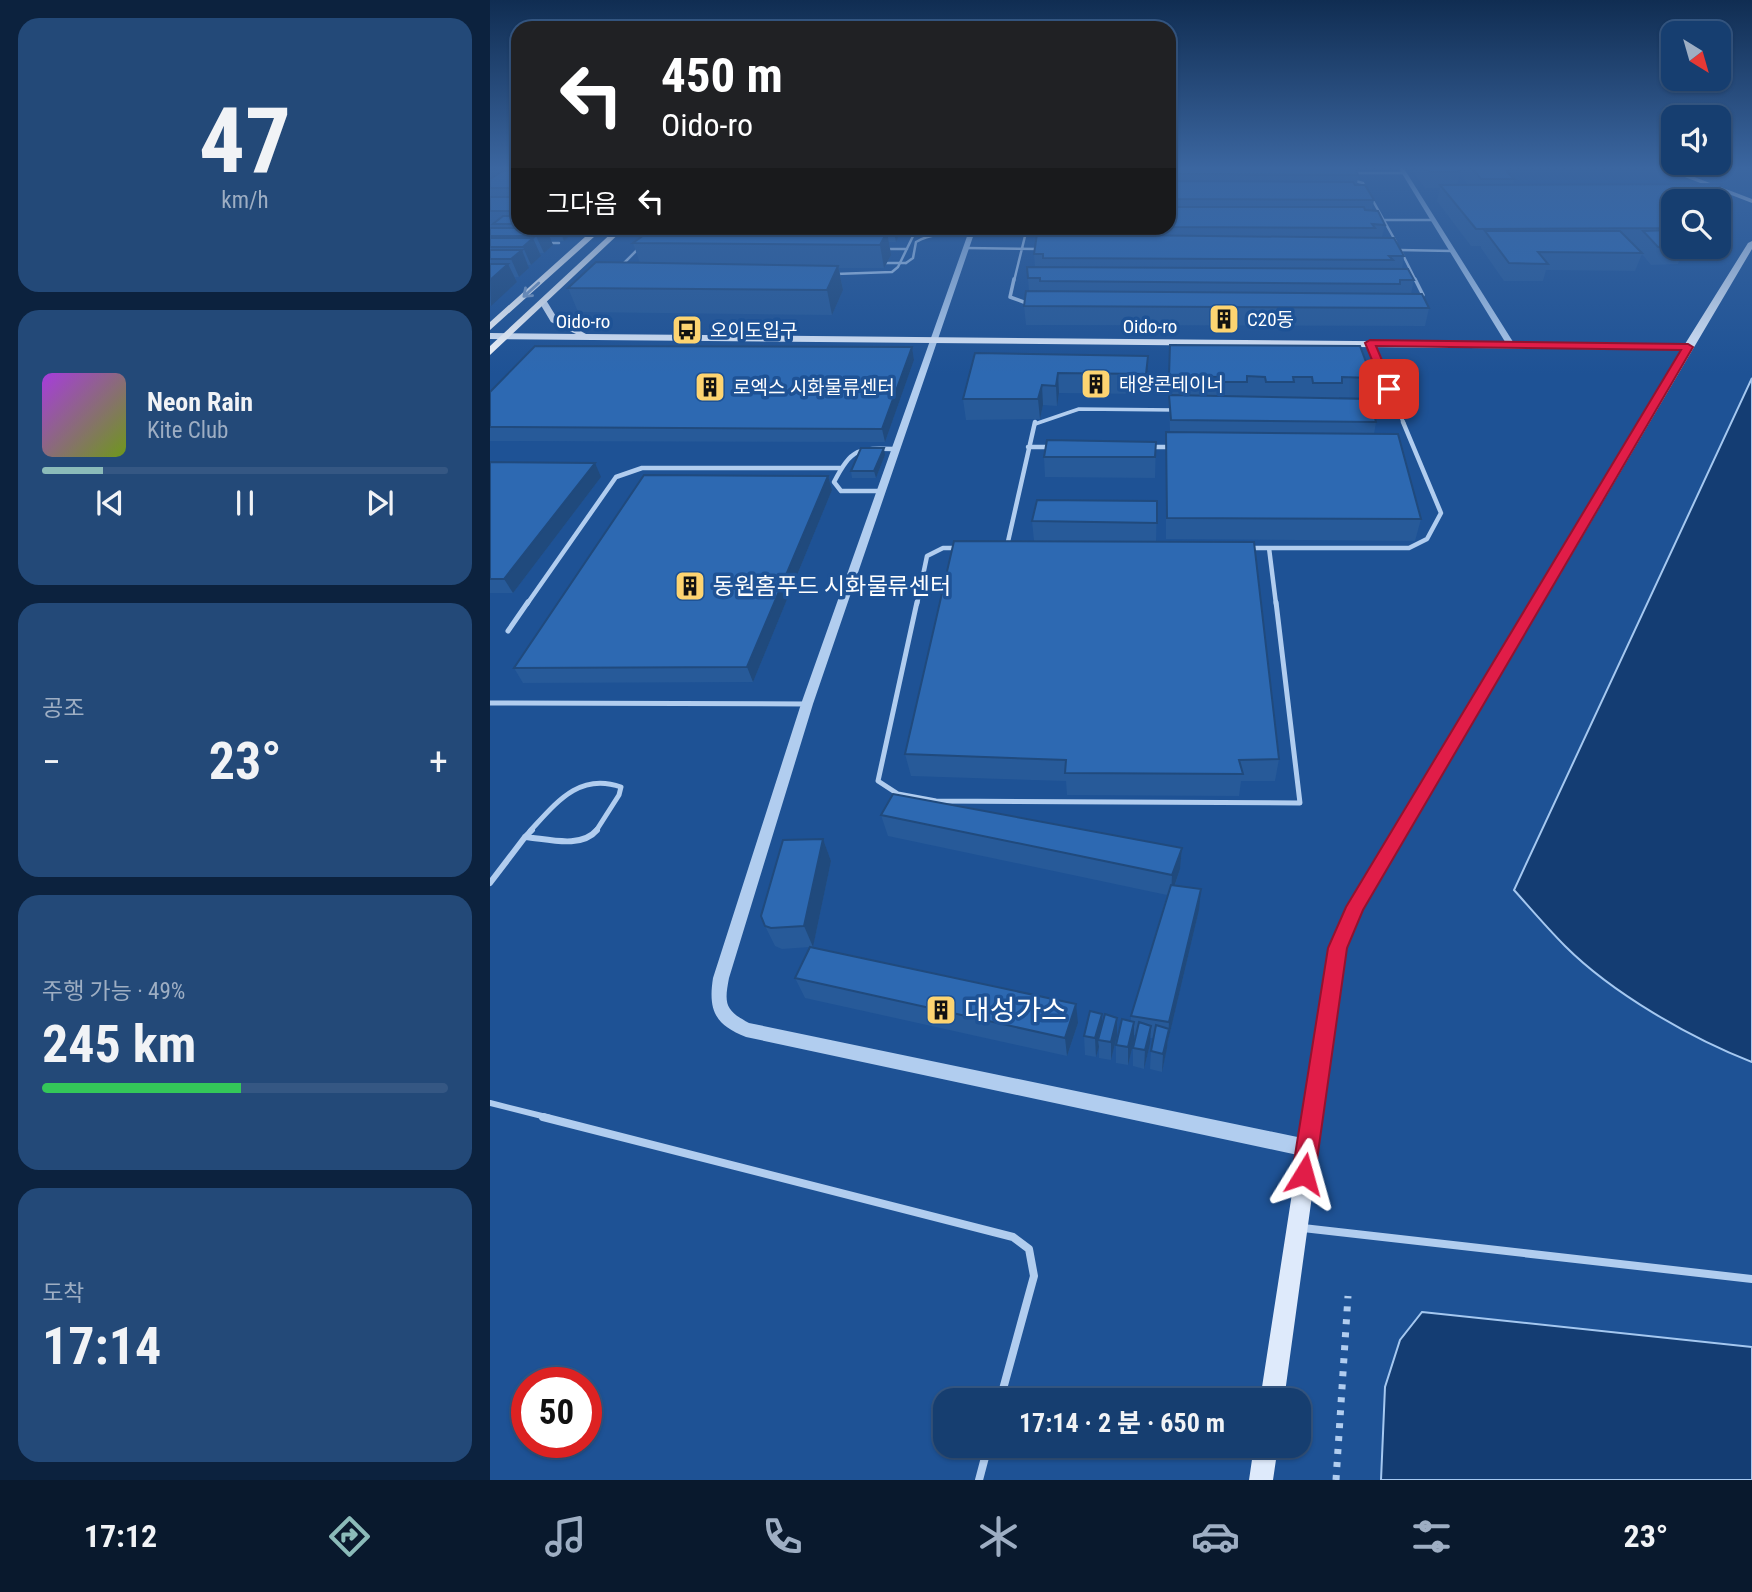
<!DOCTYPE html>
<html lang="ko">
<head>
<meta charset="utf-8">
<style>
  body { margin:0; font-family:"Roboto Condensed","Noto Sans KR",sans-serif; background:#234978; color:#f1f3f6; height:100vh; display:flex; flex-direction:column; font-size:26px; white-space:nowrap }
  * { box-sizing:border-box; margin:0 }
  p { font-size:23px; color:#9eaec3 }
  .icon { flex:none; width:38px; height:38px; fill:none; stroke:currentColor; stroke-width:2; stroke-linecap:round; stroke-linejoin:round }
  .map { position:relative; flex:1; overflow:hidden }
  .details { display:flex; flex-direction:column; gap:18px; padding:18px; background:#0c223e; width:490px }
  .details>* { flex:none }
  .banner { position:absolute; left:21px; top:21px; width:665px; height:214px; border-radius:21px; box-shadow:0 2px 5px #0004,0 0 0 2px #355783; background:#202124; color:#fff; overflow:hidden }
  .needle { width:46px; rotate:143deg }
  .tools { position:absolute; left:1171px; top:21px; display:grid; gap:14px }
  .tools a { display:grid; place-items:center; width:70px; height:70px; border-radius:14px; background:#163e70; box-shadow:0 2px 5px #0004,0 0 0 2px #355783; font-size:35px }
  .speed { position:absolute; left:21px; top:1367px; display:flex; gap:14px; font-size:35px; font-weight:700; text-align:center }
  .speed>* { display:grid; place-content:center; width:91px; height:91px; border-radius:50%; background:#163e70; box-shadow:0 2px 5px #0004,0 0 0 2px #355783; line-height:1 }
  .speed .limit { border:10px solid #d22; background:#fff; color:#111 }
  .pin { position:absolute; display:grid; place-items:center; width:60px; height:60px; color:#fff; margin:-30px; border-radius:14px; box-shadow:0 4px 10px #0006 }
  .me { position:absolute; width:77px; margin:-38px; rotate:8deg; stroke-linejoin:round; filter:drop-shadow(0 0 5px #0008) }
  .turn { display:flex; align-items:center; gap:24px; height:147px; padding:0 35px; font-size:32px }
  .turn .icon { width:91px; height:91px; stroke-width:2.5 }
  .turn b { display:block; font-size:49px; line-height:60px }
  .then { display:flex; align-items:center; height:66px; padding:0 35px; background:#0003; gap:14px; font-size:26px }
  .big { font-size:52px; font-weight:700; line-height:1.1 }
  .details .tile { flex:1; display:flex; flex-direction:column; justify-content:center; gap:10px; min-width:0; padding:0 24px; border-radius:21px; background:#234978 }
  .details .dial { align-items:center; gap:0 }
  .dial b { font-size:91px; line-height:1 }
  .song { display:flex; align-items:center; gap:21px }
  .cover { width:84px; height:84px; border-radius:10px; background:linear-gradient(135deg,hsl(280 70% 55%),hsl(80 70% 35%)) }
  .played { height:7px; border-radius:4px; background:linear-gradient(90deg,#8bbbb9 15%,#355783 15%) }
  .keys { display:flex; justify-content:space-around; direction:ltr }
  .heat { display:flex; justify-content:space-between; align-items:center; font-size:38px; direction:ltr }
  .charge { height:10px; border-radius:5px; background:linear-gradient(90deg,#34c759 49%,#355783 0) }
  .trip { position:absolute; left:443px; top:1388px; width:378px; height:70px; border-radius:21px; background:#163e70; box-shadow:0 2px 5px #0004,0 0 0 2px #355783; font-weight:700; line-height:70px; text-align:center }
  .tab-bar { display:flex; height:112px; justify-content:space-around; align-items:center; background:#09192d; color:#9eaec3 }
  .tab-bar .icon { width:49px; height:49px }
  .tab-bar .selected { color:#8bbbb9 }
  .tab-bar b { font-size:32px; color:#f1f3f6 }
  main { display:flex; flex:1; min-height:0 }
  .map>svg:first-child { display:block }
  .water { fill:#143d73; stroke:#a5c8f0; stroke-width:2 }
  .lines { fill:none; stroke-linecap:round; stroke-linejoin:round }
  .path { stroke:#b1cdef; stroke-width:7; stroke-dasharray:5 8; stroke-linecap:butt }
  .service-far5 { stroke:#b1cdef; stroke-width:2.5 }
  .service-far4 { stroke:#b1cdef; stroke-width:3.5 }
  .service-far3 { stroke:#b1cdef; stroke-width:4.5 }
  .service-far2 { stroke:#b1cdef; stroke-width:5 }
  .service-far1 { stroke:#b1cdef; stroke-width:6 }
  .service { stroke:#b1cdef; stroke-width:8 }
  .tertiary { fill:#b1cdef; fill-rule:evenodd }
  .secondary { fill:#deeafb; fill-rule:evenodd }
  .primary { fill:#f9fbff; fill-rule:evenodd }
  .service-bridge { stroke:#b1cdef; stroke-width:2.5 }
  .wall { fill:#275a99; fill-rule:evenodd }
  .shaded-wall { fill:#204a7d }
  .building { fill:#2d69b2; stroke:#204a7d; stroke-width:2 }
  .oneway { stroke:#819ec5 }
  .route { fill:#e11d48; stroke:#92132f; stroke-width:2 }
  .labels { text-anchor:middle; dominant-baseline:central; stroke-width:7; stroke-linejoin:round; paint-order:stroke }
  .far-poi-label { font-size:19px; fill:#fff; stroke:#1e5295; text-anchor:start }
  .far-street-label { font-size:19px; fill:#fff; stroke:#1e5295 }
  .poi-label { font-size:23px; fill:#fff; stroke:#1e5295; text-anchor:start }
  .near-poi-label { font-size:28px; fill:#fff; stroke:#1e5295; text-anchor:start }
</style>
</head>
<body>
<main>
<section class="details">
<div class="tile dial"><b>47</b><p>km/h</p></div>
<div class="tile">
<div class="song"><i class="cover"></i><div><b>Neon Rain</b><p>Kite Club</p></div></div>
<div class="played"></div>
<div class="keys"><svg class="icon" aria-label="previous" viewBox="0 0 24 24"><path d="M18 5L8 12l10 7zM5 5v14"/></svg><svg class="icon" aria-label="pause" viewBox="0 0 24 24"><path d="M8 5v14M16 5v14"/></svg><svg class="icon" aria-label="next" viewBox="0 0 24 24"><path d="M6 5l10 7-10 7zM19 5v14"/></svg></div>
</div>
<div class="tile"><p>공조</p>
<div class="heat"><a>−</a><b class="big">23°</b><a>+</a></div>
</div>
<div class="tile"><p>주행 가능 · 49%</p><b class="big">245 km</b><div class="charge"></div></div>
<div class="tile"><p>도착</p><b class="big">17:14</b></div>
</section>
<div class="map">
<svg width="1262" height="1480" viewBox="0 0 1262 1480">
  <rect width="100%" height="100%" fill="#1e5295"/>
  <!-- water -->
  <path class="water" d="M1262 378V1062C1200 1038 1122 993 1075 946 1057 928 1041 909 1024 890Z
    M932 1312 1262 1347V1480H891L895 1387 910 1340Z"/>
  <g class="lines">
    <!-- path -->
    <path class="path" d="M846 1480 858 1296"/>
    <!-- service-far5 -->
    <path class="service-far5" d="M863 173H913
      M861 180 873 183 877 191
      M882 199 906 242
      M890 220H942
      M56 243H69
      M476 248 550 249
      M395 249H417
      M909 250 962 251
      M911 251 926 281
      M416 263 423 258 426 242C443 232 461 235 480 236
      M130 267 150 247
      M345 274 402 272 408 267 427 228
      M524 281 537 228"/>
    <!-- service-far4 -->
    <path class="service-far4" d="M524 279 520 297 539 304
      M925 279 933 295 928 300
      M880 343 914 424
      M877 412H909
      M545 424 589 409 685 410"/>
    <!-- service-far3 -->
    <path class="service-far3" d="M538 447H560
      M661 447H683
      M392 491H351L344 482C362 447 369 448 407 449
      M517 546 545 422
      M761 548H919L937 539 951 513 913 422
      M779 548 786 604
      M37 604 126 477 152 468H351
      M427 604 437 556 453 548H468"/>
    <!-- service-far2 -->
    <path class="service-far2" d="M427 602 388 781 408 794 446 801 810 803 786 602
      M18 631 38 602
      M0 703 317 704
      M40 831C66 803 89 772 131 787L129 795 106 831"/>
    <!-- service-far1 -->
    <path class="service-far1" d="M35 837C58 839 91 849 107 830
      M35 837 42 830
      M0 883 35 837
      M0 1103 60 1118"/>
    <!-- service -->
    <path class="service" d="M53 1117 523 1237 539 1249 544 1276 510 1400
      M813 1228 1262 1279
      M489 1480 498 1446"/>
    <!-- tertiary -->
    <path class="tertiary" d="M908 167H913L1025 345 1024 347 1017 345Z
      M480 228H486L323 704 239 978C234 1004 235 1010 259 1023L817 1139 823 1142 826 1148 823 1154 817 1157 256 1037C225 1025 218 1010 223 978L311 704Z"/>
    <!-- secondary -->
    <path class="secondary" d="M1169 167H1178L1262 199V203Z
      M1262 241V249L872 910 856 948 794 1400H770L840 948 859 902 1192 350 0 339V333L86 334 61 322 49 302 53 300H56L67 318 96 334 1195 344 1258 243Z
      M764 1446H788L783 1480H759Z"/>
    <!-- primary -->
    <path class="primary" d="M105 228H114L0 330V322Z
      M127 228H135L0 355V346Z"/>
    <!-- service-bridge -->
    <path class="service-bridge" d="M391 263H416"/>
  </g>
  <!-- wall -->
  <path class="wall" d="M679 167 868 175 867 185 884 200 882 210 895 225 892 237 914 256 912 269 924 280 921 294 939 308 935 326 536 325 534 306 539 291 537 267H545L544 254 550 234 549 228H679Z
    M921 167H1069L1013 168 1024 179 1023 185 1232 184 1224 201H1183V247H1200L1193 261H1189L1188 264 1161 265 1152 254 1145 271 1056 270 1053 281H1014L991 248V246H981L947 201 950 188H935L923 172 924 169H922ZM970 174 978 185H967Z
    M28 171V228H92H81L83 233 74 241H61L63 245 54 253H50L51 256 41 265H38L39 268 29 277H25L27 282 0 306V173L4 177Z
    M166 228H413L406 242H399L401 255 394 268H349L353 290 342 315 88 312 78 288 150 263 143 243 168 232Z
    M680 345 882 378 878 398 849 397V398L886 422 884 434 931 519 925 541 676 539V432H680L679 396Z
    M422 347 424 360 395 442 0 441V392Z
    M485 353 658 356 655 394 569 393 567 406 553 405 550 419 476 420 473 399Z
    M666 442 665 478 555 477 554 457Z
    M395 455 386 478H362L361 471Z
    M0 462 111 477 23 593H0Z
    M338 476 342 490 263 682 33 683 24 668Z
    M667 501 666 542 789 759 785 781H751L749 796 577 795 576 781 421 776 415 754 544 541 542 521Z
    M391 815 692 848 690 869 685 885 709 910 678 1041 672 1072 660 1069 661 1051 663 1038H660V1044L654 1069 643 1066V1048L646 1035H644V1041L638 1065 626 1063V1045L641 1021V1016L677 895 398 836Z
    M333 839 341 861 323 947H320L588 1023 577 1056 315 998 305 978 320 947 292 949 285 946 275 926Z
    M612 1014V1024L627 1018V1036L621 1060 609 1058V1047L606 1057 595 1055 594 1036Z"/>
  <!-- shaded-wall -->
  <path class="shaded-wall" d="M1232 184 1224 201H1219Z
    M56 228 63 245 54 253 46 236Z
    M69 228H81L83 233 74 241Z
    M391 228H393L395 236 397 232 401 255 394 268 390 245 393 240Z
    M403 228H413L406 242Z
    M43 238 51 256 41 265 33 247Z
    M32 250 39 268 29 277 21 259Z
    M18 264 27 282 1 306 0 280Z
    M348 266 353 290 342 315 337 290Z
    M422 347 424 360 395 442 392 429Z
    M658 356 657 375 655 394 656 374Z
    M568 373 569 393 567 406 566 386Z
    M552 385 553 405 550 419 548 399Z
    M394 448 395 455 386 478 384 471Z
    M105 463 111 477 23 593 14 579Z
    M338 476 342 490 263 682 257 667Z
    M333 839 341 861 323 947 314 926Z
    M692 848 690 869 681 896 682 875Z
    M711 889 709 910 678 1041 679 1022Z
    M586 1004 588 1023 577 1056 575 1038Z
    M612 1014V1033L608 1040 609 1047 606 1057 605 1038Z
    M627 1018V1036L621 1060V1042Z
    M644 1022V1041L638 1065V1047Z
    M661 1026 660 1044 654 1069 655 1050Z
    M679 1029 677 1048 672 1072 673 1054Z"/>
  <!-- building -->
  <path class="building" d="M679 167H860L865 168 868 175 679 174Z
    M935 167H966L970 172H939Z
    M981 167H1013L1024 179H991Z
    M13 171H28V188H0V179Z
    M679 181 863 182 865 185H875L884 200 679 199Z
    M1232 184 1219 201H1183V228L986 229 950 185Z
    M0 197H28V210L27 211H0Z
    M679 207H874L875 210 888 211 895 225 882 224 885 228 679 227Z
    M13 216H28V224H3Z
    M0 228H56L46 236H0Z
    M1183 230V247H1195H1168L1153 231Z
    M995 231H1130L1152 253 1048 252 1058 264 1019 263Z
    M158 232H397L390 245 143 243Z
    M547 234 904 238 914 256H899L903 260 553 258V254H544Z
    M0 238H43L33 247H0Z
    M0 250H32L21 259H0Z
    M106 262 348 266 337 290 78 288Z
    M0 264H18L0 280Z
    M537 267 918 269 924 280H910V284L550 281V278H538Z
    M536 291 932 294 939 308 534 306Z
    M680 345 870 346 882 378 852 377V383H823L822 377H803L804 382H776L775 377 757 376V382H730L729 377 679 376Z
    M45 346 422 347 392 429 0 427V392Z
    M485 353 658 356 656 374 568 373 566 386 552 385 548 399H473Z
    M679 395 880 399 886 422 681 420Z
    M676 432 908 434 931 519 677 518Z
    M557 440 666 442 665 457H554Z
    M371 448H394L384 471H361Z
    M0 462 105 463 14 579H0Z
    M154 475 338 476 257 667 24 668Z
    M547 500 667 501V523L542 521Z
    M464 541 764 542 789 759 749 760 753 774 575 773 576 760 415 754Z
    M403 794 692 848 682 875 391 815Z
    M333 839 314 926 281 928 275 926 271 916 293 840Z
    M681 885 711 889 679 1022 641 1016Z
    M320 947 586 1004 575 1038 305 978Z
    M600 1011 612 1014 605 1038 594 1036Z
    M615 1014 627 1018 621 1042 608 1040Z
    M632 1019 644 1022 638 1047 626 1045Z
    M649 1022 661 1026 655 1050 643 1048Z
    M666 1025 679 1029 673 1054 661 1051Z"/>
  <!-- one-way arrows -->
  <defs><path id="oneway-shaft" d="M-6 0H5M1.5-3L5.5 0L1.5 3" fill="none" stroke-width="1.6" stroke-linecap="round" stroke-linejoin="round" transform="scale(1.75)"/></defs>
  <use class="oneway" href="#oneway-shaft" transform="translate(41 290) rotate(138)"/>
  <!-- sky -->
  <linearGradient id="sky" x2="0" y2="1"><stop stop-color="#102d52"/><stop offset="0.45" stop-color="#3b66a0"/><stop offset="1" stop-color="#3b66a0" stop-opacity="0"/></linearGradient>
  <rect width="1262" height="374" fill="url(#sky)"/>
  <!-- route -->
  <path class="route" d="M880 340 1198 344 1203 347 873 910 857 948 825 1174 822 1182 814 1186 806 1182 802 1174 838 948 856 907 1191 350 886 346 904 389 899 392 894 389 875 343Z"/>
  <!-- icons -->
  <defs>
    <g id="building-square" transform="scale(1.575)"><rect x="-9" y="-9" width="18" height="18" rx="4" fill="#fdd471" stroke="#1e5295"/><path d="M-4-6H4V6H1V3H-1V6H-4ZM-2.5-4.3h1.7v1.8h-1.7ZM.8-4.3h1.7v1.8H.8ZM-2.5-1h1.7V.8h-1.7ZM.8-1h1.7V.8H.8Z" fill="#111"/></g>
    <g id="bus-square" transform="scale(1.575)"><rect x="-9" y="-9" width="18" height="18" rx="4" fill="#fdd471" stroke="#1e5295"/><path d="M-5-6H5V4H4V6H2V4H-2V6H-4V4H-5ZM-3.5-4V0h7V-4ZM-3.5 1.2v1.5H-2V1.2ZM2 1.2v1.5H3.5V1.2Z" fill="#111"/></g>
  </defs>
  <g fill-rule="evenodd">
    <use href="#building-square" x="734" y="319"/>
    <use href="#bus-square" x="197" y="330"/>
    <use href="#building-square" x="606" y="384"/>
    <use href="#building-square" x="220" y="387"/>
    <use href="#building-square" x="200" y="586"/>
    <use href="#building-square" x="451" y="1010"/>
  </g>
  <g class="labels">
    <!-- far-poi labels -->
    <g class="far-poi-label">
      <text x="757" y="319">C20동</text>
      <text x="220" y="330">오이도입구</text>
      <text x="629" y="384">태양콘테이너</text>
      <text x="243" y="387">로엑스 시화물류센터</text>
    </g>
    <!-- far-street labels -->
    <g class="far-street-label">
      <text x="93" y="321">Oido-ro</text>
      <text x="660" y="326">Oido-ro</text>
    </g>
    <!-- poi labels -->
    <g class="poi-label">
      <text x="223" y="586">동원홈푸드 시화물류센터</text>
    </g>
    <!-- near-poi labels -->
    <g class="near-poi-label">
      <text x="474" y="1010">대성가스</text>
    </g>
  </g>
</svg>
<div class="tools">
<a><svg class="needle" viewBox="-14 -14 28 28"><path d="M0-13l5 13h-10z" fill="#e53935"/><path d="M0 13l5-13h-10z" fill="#9eaec3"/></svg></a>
<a><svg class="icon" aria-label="sound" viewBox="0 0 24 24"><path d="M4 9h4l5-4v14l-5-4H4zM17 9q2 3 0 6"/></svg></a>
<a><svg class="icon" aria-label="search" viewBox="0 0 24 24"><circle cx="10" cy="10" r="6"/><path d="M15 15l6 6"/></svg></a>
</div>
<div class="speed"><div class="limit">50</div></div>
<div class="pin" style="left:899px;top:389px;background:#d93025"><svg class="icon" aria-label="arrive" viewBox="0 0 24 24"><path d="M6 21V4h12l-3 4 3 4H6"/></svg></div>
<svg class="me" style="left:814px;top:1174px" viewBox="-20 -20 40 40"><path d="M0-17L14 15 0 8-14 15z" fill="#e11d48" stroke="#fff" stroke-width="4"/></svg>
<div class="trip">17:14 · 2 분 · 650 m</div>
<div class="banner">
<div class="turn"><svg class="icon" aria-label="left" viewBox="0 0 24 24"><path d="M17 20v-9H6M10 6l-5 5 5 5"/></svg><div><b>450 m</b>Oido-ro</div></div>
<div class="then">그다음<svg class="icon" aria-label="left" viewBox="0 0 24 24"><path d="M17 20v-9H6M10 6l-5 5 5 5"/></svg></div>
</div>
</div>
</main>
<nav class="tab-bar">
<b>17:12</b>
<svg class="icon selected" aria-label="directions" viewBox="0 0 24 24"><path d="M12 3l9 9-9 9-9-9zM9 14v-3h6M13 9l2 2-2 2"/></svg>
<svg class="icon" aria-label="music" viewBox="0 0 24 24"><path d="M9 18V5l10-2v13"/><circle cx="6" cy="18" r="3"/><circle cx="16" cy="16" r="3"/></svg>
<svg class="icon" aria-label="phone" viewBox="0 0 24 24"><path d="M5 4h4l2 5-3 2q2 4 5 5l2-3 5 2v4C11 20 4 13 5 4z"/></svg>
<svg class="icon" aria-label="climate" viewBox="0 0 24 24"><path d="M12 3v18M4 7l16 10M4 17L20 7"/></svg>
<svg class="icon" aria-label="car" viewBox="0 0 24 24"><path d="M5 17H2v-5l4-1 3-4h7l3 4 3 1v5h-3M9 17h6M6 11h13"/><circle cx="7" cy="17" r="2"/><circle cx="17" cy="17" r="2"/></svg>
<svg class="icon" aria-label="filters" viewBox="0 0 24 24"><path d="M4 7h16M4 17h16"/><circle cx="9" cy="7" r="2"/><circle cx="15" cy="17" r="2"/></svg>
<b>23°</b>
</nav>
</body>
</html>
